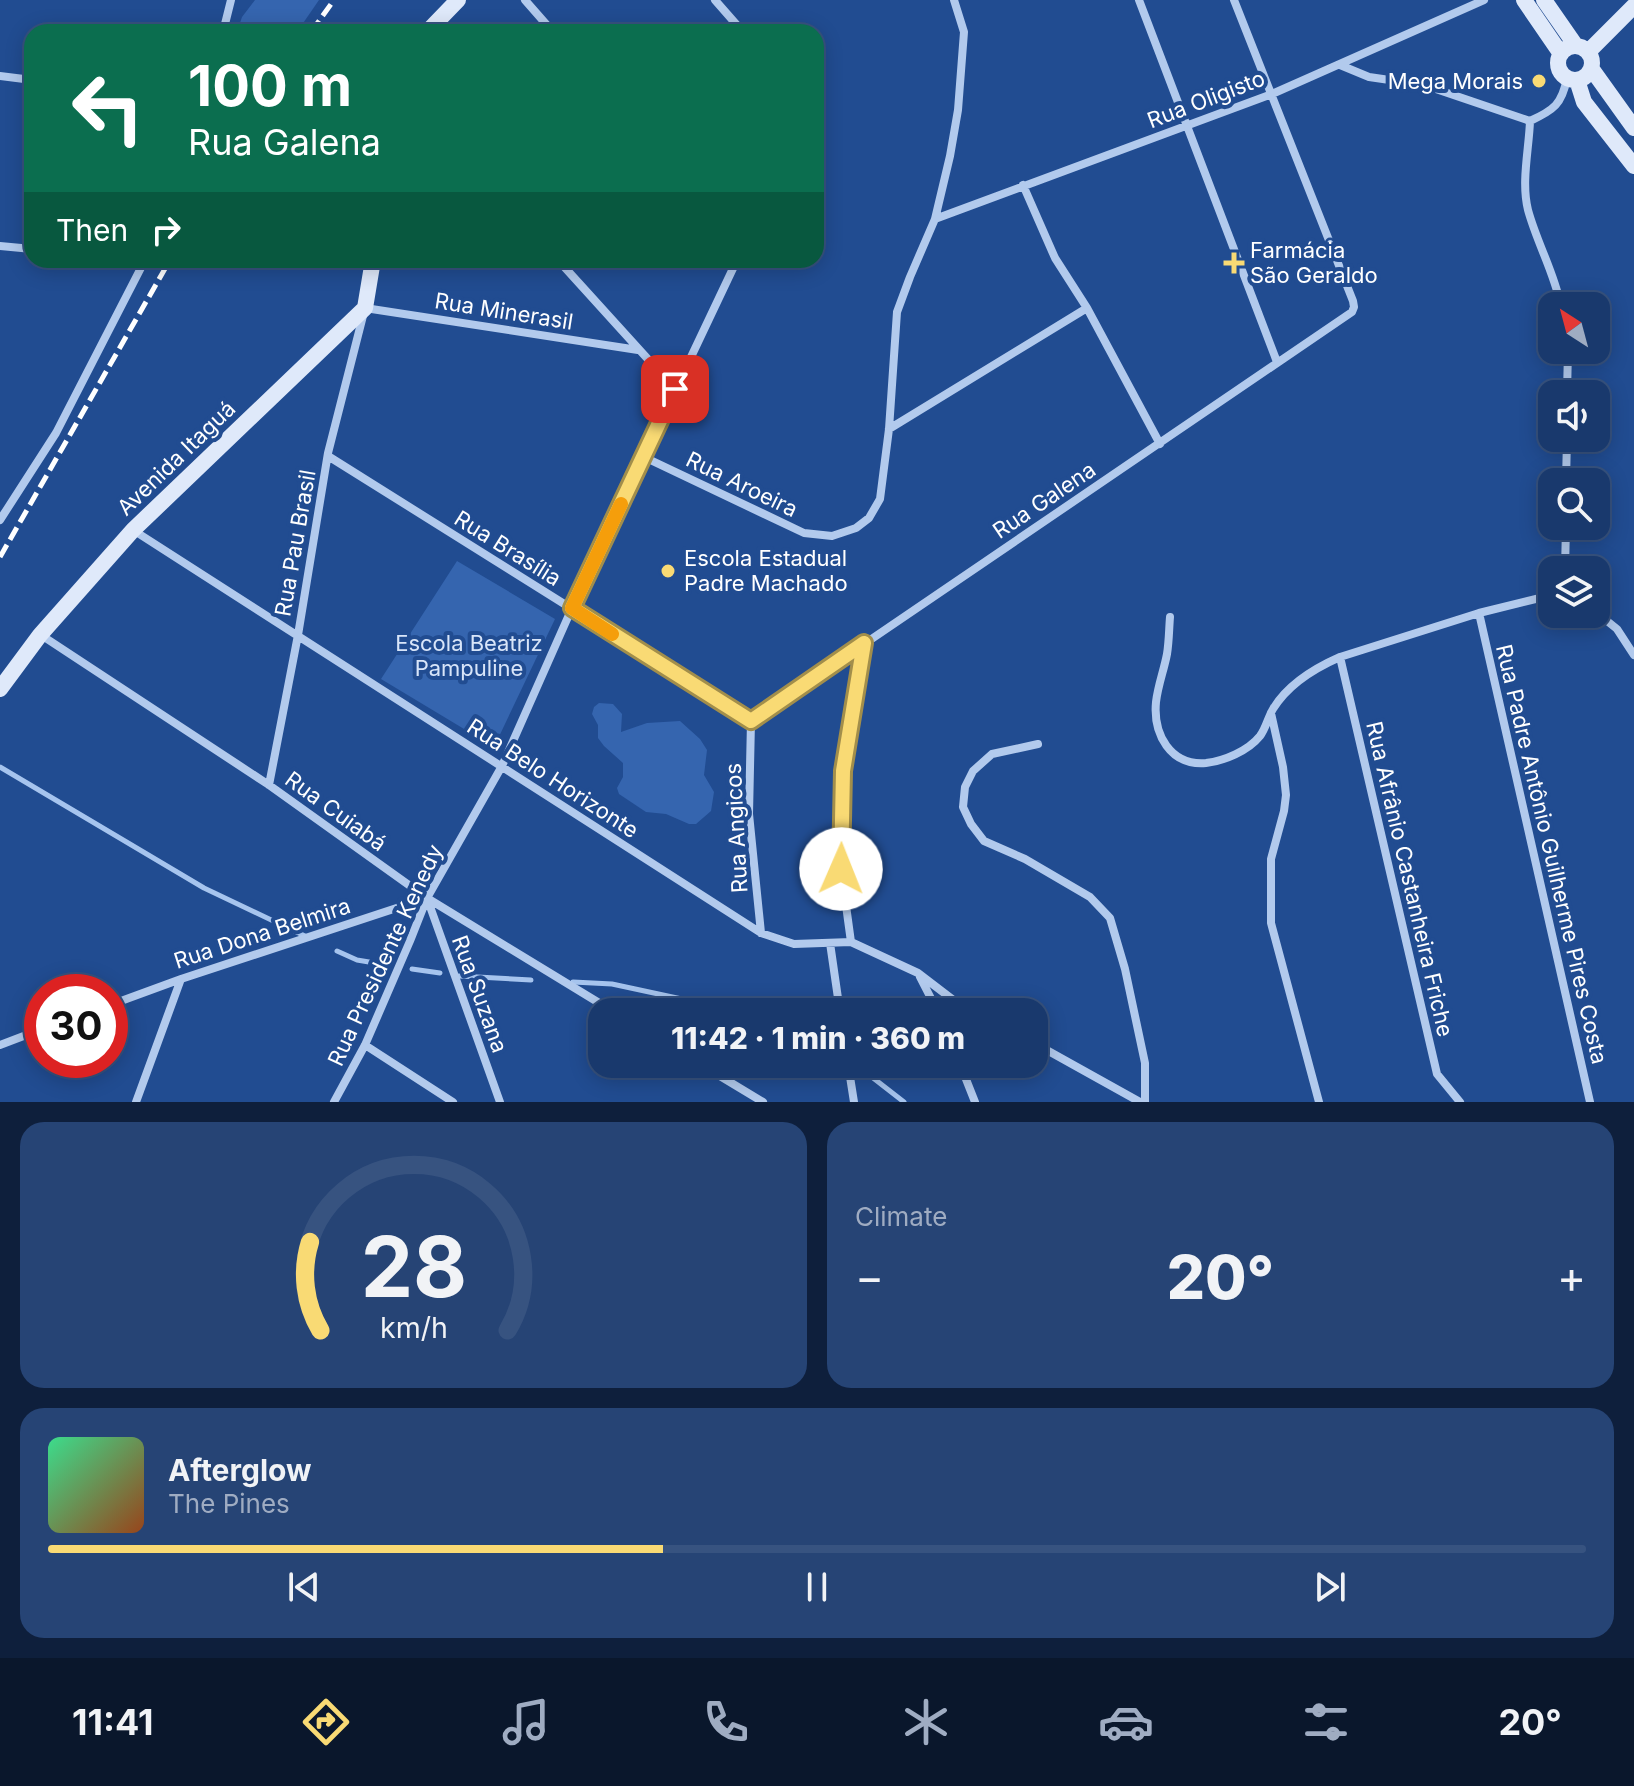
<!DOCTYPE html>
<html lang="en">
<head>
<meta charset="utf-8">
<style>
  body { margin:0; font-family:Inter,sans-serif; background:#264475; color:#f1f3f6; height:100vh; display:flex; flex-direction:column; font-size:30px; white-space:nowrap }
  * { box-sizing:border-box; margin:0 }
  p { font-size:26px; color:#9facc2 }
  .icon { flex:none; width:44px; height:44px; fill:none; stroke:currentColor; stroke-width:2; stroke-linecap:round; stroke-linejoin:round }
  .map { position:relative; height:1102px; overflow:hidden }
  .sheet { display:flex; flex-direction:column; gap:20px; padding:20px; background:#0e1f3c; flex:1 }
  .sheet>* { flex:none }
  .hud { position:absolute; left:24px; top:24px; width:800px; height:244px; border-radius:24px; box-shadow:0 4px 20px #0003,0 0 0 2px #375380; background:#0b6e4f; color:#fff; overflow:hidden }
  .needle { width:52px; rotate:324deg }
  .fabs { position:absolute; left:1538px; top:292px; display:grid; gap:16px }
  .fabs a { display:grid; place-items:center; width:72px; height:72px; border-radius:16px; background:#19396d; box-shadow:0 4px 20px #0003,0 0 0 2px #375380; font-size:40px }
  .speed { position:absolute; left:24px; top:974px; display:flex; gap:16px; font-size:40px; font-weight:700; text-align:center }
  .speed>* { display:grid; place-content:center; width:104px; height:104px; border-radius:50%; background:#19396d; box-shadow:0 4px 20px #0003,0 0 0 2px #375380; line-height:1 }
  .speed .limit { border:12px solid #d22; background:#fff; color:#111 }
  .pin { position:absolute; display:grid; place-items:center; width:68px; height:68px; color:#fff; margin:-34px; border-radius:16px; box-shadow:0 4px 12px #0006 }
  .me { position:absolute; width:88px; margin:-44px; rotate:1deg; stroke-linejoin:round; filter:drop-shadow(0 0 6px #0008) }
  .turn { display:flex; align-items:center; gap:28px; height:168px; padding:0 32px; font-size:36px }
  .turn .icon { width:104px; height:104px; stroke-width:2.5 }
  .turn b { display:block; font-size:56px; line-height:68px }
  .then { display:flex; align-items:center; height:76px; padding:0 32px; background:#0003; gap:16px; font-size:30px }
  .big { font-size:60px; font-weight:800; line-height:1.1 }
  .sheet .tile { flex:1; display:flex; flex-direction:column; justify-content:center; gap:12px; min-width:0; padding:0 28px; border-radius:24px; background:#264475 }
  .sheet .dial { align-items:center; gap:0 }
  .dial svg { height:208px; overflow:visible; fill:none; stroke:#375380; stroke-width:7; stroke-linecap:round; text-anchor:middle }
  .dial text { fill:#f1f3f6; stroke:none }
  .song { display:flex; align-items:center; gap:24px }
  .cover { width:96px; height:96px; border-radius:12px; background:linear-gradient(135deg,hsl(150 70% 55%),hsl(20 70% 35%)) }
  .played { height:8px; border-radius:4px; background:linear-gradient(90deg,#f9da74 40%,#375380 40%) }
  .keys { display:flex; justify-content:space-around; direction:ltr }
  .heat { display:flex; justify-content:space-between; align-items:center; font-size:44px; direction:ltr }
  .sheet .tiles { flex:1; display:grid; gap:20px; grid-template-columns:1fr 1fr }
  .tile:last-child { grid-column:span 2 }
  .trip { position:absolute; left:588px; top:998px; width:460px; height:80px; border-radius:24px; background:#19396d; box-shadow:0 4px 20px #0003,0 0 0 2px #375380; font-weight:800; line-height:80px; text-align:center }
  .tabs { display:flex; height:128px; justify-content:space-around; align-items:center; background:#0a172c; color:#9facc2 }
  .tabs .icon { width:56px; height:56px }
  .tabs .active { color:#f9da74 }
  .tabs b { font-size:36px; color:#f1f3f6 }
  .map>svg:first-child { display:block }
  .green { fill:#3565af }
  .lines { fill:none; stroke-linecap:round; stroke-linejoin:round }
  .stream { stroke:#a6c4ee; stroke-width:5 }
  .street { stroke:#b2caed; stroke-width:8 }
  .secondary { stroke:#dfe9fa; stroke-width:16 }
  .rail { stroke:#fff; stroke-width:5; stroke-dasharray:14 6; stroke-linecap:butt }
  .route-casing { stroke:#a28e4b; stroke-width:20 }
  .route { stroke:#f9da74; stroke-width:14 }
  .slow { stroke:#f59e0b; stroke-width:14 }
  .poi-dot { fill:#f9da74; stroke:#214c91; stroke-width:3 }
  .labels { text-anchor:middle; dominant-baseline:central; stroke-width:8; stroke-linejoin:round; paint-order:stroke }
  .poi-label { font-size:22px; fill:#fff; stroke:#214c91; text-anchor:start }
  .street-label { font-size:22px; fill:#fff; stroke:#214c91 }
  .park-label { font-size:22px; fill:#d8e5f9; stroke:#214c91 }
</style>
</head>
<body>
<div class="map">
<svg width="1634" height="1102" viewBox="0 0 1634 1102">
  <rect width="100%" height="100%" fill="#214c91"/>
  <!-- green -->
  <path class="green" d="M255 0H319L297 32H237L242 17Z
    M457 561 555 619 494 747 381 679Z
    M599 703 613 704 622 714 621 732 647 723 680 721 700 739 707 750 704 775 714 792 711 811 696 824H689L666 814 646 812 619 794 617 788 623 777V763L604 746 598 738V725L592 714 594 707Z"/>
  <g class="lines">
    <!-- stream -->
    <path class="stream" d="M0 767 204 888 307 937
      M337 951 357 960 387 965
      M412 969 440 973
      M459 976 531 980
      M573 982 612 984 742 1012
      M859 1067 904 1102"/>
    <!-- street -->
    <path class="street" d="M525 0 553 32
      M715 0 743 32
      M1139 0 1277 362
      M223 32 231 0
      M1340 65 1369 77 1424 85 1530 121
      M0 76 32 80
      M1023 185 1055 258 1087 308 1160 444
      M935 219 1272 94 1484 0
      M0 246 32 249
      M130 260 144 262
      M558 260 675 389
      M1561 306C1554 272 1537 243 1528 210 1521 182 1529 149 1530 121 1554 110 1562 104 1567 78
      M1567 394 1568 350
      M889 429 1087 308
      M328 456 751 721
      M644 457 804 533 832 536 856 528 869 518 880 499 889 429 897 312 910 277 935 219 950 156 958 110 964 32 954 0
      M1566 482 1567 438
      M0 520 56 433 145 260
      M133 530 761 933 794 944 851 942 918 973 969 1012
      M1565 570 1566 526
      M1596 612 1617 629 1634 655
      M1479 613 1590 1102
      M1170 617C1169 629 1169 642 1167 654 1164 670 1158 685 1156 702 1153 734 1170 766 1206 763 1224 761 1248 751 1260 736 1266 728 1268 717 1273 709 1288 684 1315 668 1340 657L1479 613 1552 595
      M41 635 269 785 427 898 614 1012
      M1340 657 1437 1074 1460 1102
      M1271 713 1283 767 1286 795 1284 811 1271 859V923L1319 1102
      M751 721 1352 312 1354 307 1353 301 1234 0
      M751 721 749 814 761 933
      M1038 744 992 754 973 771 965 787 963 807 971 824 984 841 1025 859 1090 897 1110 918 1125 969 1145 1063V1102
      M269 785 298 635 328 453 365 308 638 350
      M851 942 841 869 843 771 864 643
      M830 943 840 1012
      M920 977 938 1012
      M110 1005 181 979 427 898 500 1102
      M1034 1043 1140 1102
      M0 1045 42 1029
      M365 1045 453 1102
      M700 1064 763 1102
      M848 1064 854 1102
      M960 1064 975 1102
      M136 1102 181 979
      M334 1102 365 1045 410 941 427 898 502 766 572 608 737 260"/>
    <!-- secondary -->
    <path class="secondary" d="M1524 0 1561 54
      M1544 0 1576 46
      M427 32 458 0
      M1558 63a17 17 0 1 1 34 0a17 17 0 1 1-34 0Z
      M1588 52 1634 6
      M1591 68 1634 128
      M1577 80 1584 102 1634 166
      M0 689 40 635 133 530 365 308 373 260"/>
    <!-- rail -->
    <path class="rail" d="M311 32 334 0
      M0 557 170 260"/>
  </g>
  <g class="lines">
    <!-- route casing -->
    <g class="route-casing">
      <path id="route" d="M675 389 572 608 751 721 864 643 843 771 841 869"/>
    </g>
    <!-- route -->
    <use href="#route" class="route"/>
    <!-- slow -->
    <path class="slow" d="M612 634 572 608 621 504"/>
  </g>
  <!-- markers -->
  <g class="poi-dot">
    <circle cx="1539" cy="81" r="8"/>
    <path d="M1230 251h8v8h8v8h-8v8h-8v-8h-8v-8h8z"/>
    <circle cx="668" cy="571" r="8"/>
  </g>
  <g class="labels">
    <!-- poi labels -->
    <g class="poi-label">
      <text x="1523" y="81" text-anchor="end">Mega Morais</text>
      <text x="1250" y="250">Farmácia<tspan x="1250" dy="25">São Geraldo</tspan></text>
      <text x="684" y="558">Escola Estadual<tspan x="684" dy="25">Padre Machado</tspan></text>
    </g>
    <!-- street labels -->
    <g class="street-label">
      <text transform="translate(1206 99) rotate(-21)">Rua Oligisto</text>
      <text transform="translate(504 311) rotate(9)">Rua Minerasil</text>
      <text transform="translate(176 458) rotate(-44)">Avenida Itaguá</text>
      <text transform="translate(742 484) rotate(26)">Rua Aroeira</text>
      <text transform="translate(1044 500) rotate(-34)">Rua Galena</text>
      <text transform="translate(295 543) rotate(-80)">Rua Pau Brasil</text>
      <text transform="translate(508 548) rotate(32)">Rua Brasília</text>
      <text transform="translate(553 778) rotate(33)">Rua Belo Horizonte</text>
      <text transform="translate(336 811) rotate(36)">Rua Cuiabá</text>
      <text transform="translate(736 828) rotate(-93)">Rua Angicos</text>
      <text transform="translate(1552 854) rotate(77)">Rua Padre Antônio Guilherme Pires Costa</text>
      <text transform="translate(1410 879) rotate(77)">Rua Afrânio Castanheira Friche</text>
      <text transform="translate(262 933) rotate(-18)">Rua Dona Belmira</text>
      <text transform="translate(385 955) rotate(-65)">Rua Presidente Kenedy</text>
      <text transform="translate(480 994) rotate(70)">Rua Suzana</text>
    </g>
    <!-- park labels -->
    <g class="park-label">
      <text x="469" y="643">Escola Beatriz<tspan x="469" dy="25">Pampuline</tspan></text>
    </g>
  </g>
</svg>
<div class="fabs">
<a><svg class="needle" viewBox="-14 -14 28 28"><path d="M0-13l5 13h-10z" fill="#e53935"/><path d="M0 13l5-13h-10z" fill="#9facc2"/></svg></a>
<a><svg class="icon" aria-label="sound" viewBox="0 0 24 24"><path d="M4 9h4l5-4v14l-5-4H4zM17 9q2 3 0 6"/></svg></a>
<a><svg class="icon" aria-label="search" viewBox="0 0 24 24"><circle cx="10" cy="10" r="6"/><path d="M15 15l6 6"/></svg></a>
<a><svg class="icon" aria-label="layers" viewBox="0 0 24 24"><path d="M12 4l9 5-9 5-9-5zM3 14l9 5 9-5"/></svg></a>
</div>
<div class="speed"><div class="limit">30</div></div>
<div class="pin" style="left:675px;top:389px;background:#d93025"><svg class="icon" aria-label="arrive" viewBox="0 0 24 24"><path d="M6 21V4h12l-3 4 3 4H6"/></svg></div>
<svg class="me" style="left:841px;top:869px" viewBox="-20 -20 40 40"><circle r="19" fill="#fff"/><path d="M0-13L10 11 0 6-10 11z" fill="#f9da74"/></svg>
<div class="trip">11:42 · 1 min · 360 m</div>
<div class="hud">
<div class="turn"><svg class="icon" aria-label="left" viewBox="0 0 24 24"><path d="M17 20v-9H6M10 6l-5 5 5 5"/></svg><div><b>100 m</b>Rua Galena</div></div>
<div class="then">Then<svg class="icon" aria-label="right" viewBox="0 0 24 24"><path d="M7 20v-9h11M14 6l5 5-5 5"/></svg></div>
</div>
</div>
<section class="sheet">
<div class="tiles">
<div class="tile dial"><svg viewBox="0 0 100 80">
<path d="M14 69A42 42 0 1 1 86 69"/>
<path d="M14 69A42 42 0 0 1 10 35" stroke="#f9da74"/>
<text x="50" y="56" font-size="32" font-weight="700">28</text>
<text x="50" y="72" font-size="11">km/h</text>
</svg></div>
<div class="tile"><p>Climate</p>
<div class="heat"><a>−</a><b class="big">20°</b><a>+</a></div>
</div>
<div class="tile">
<div class="song"><i class="cover"></i><div><b>Afterglow</b><p>The Pines</p></div></div>
<div class="played"></div>
<div class="keys"><svg class="icon" aria-label="previous" viewBox="0 0 24 24"><path d="M18 5L8 12l10 7zM5 5v14"/></svg><svg class="icon" aria-label="pause" viewBox="0 0 24 24"><path d="M8 5v14M16 5v14"/></svg><svg class="icon" aria-label="next" viewBox="0 0 24 24"><path d="M6 5l10 7-10 7zM19 5v14"/></svg></div>
</div>
</div>
</section>
<nav class="tabs">
<b>11:41</b>
<svg class="icon active" aria-label="directions" viewBox="0 0 24 24"><path d="M12 3l9 9-9 9-9-9zM9 14v-3h6M13 9l2 2-2 2"/></svg>
<svg class="icon" aria-label="music" viewBox="0 0 24 24"><path d="M9 18V5l10-2v13"/><circle cx="6" cy="18" r="3"/><circle cx="16" cy="16" r="3"/></svg>
<svg class="icon" aria-label="phone" viewBox="0 0 24 24"><path d="M5 4h4l2 5-3 2q2 4 5 5l2-3 5 2v4C11 20 4 13 5 4z"/></svg>
<svg class="icon" aria-label="climate" viewBox="0 0 24 24"><path d="M12 3v18M4 7l16 10M4 17L20 7"/></svg>
<svg class="icon" aria-label="car" viewBox="0 0 24 24"><path d="M5 17H2v-5l4-1 3-4h7l3 4 3 1v5h-3M9 17h6M6 11h13"/><circle cx="7" cy="17" r="2"/><circle cx="17" cy="17" r="2"/></svg>
<svg class="icon" aria-label="filters" viewBox="0 0 24 24"><path d="M4 7h16M4 17h16"/><circle cx="9" cy="7" r="2"/><circle cx="15" cy="17" r="2"/></svg>
<b>20°</b>
</nav>
</body>
</html>
